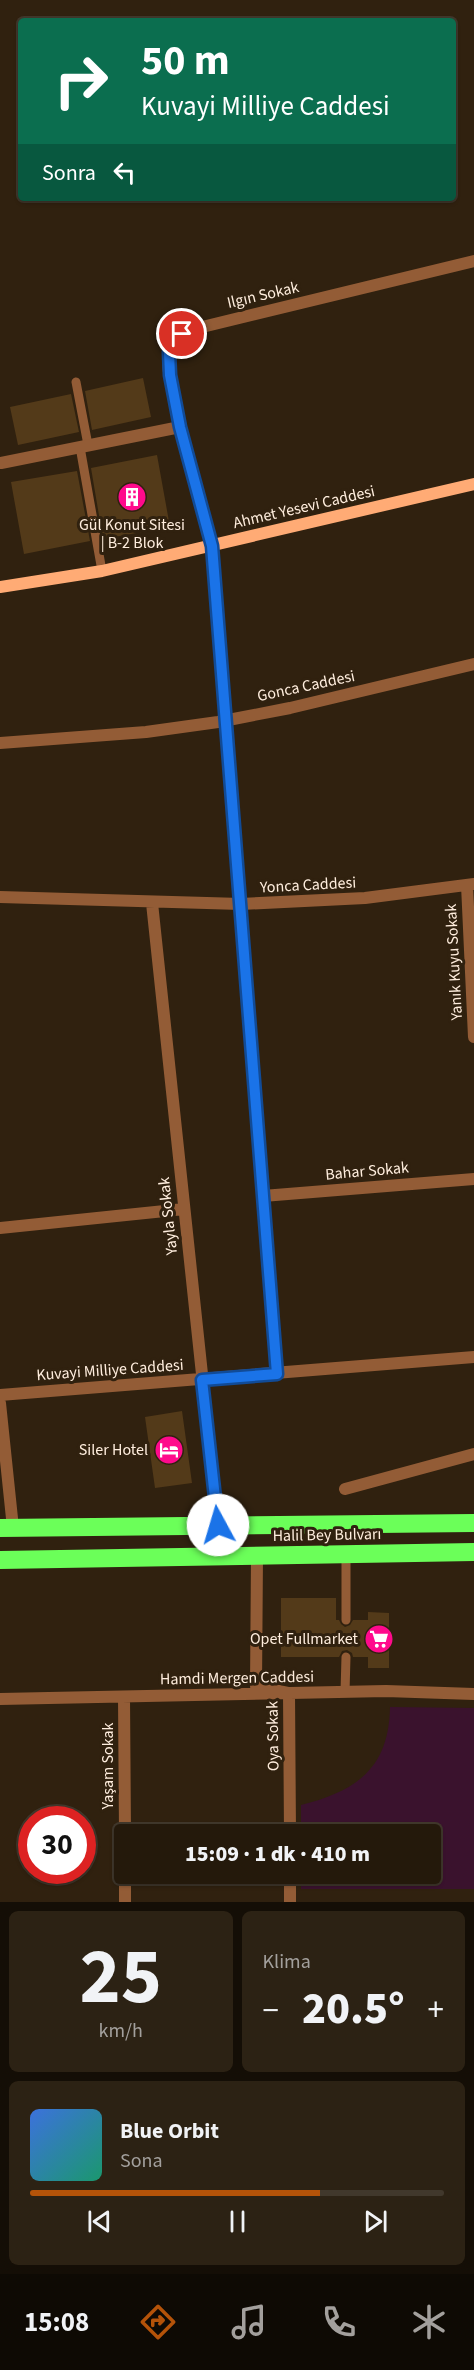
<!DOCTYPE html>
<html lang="tr">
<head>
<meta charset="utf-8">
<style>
  body { margin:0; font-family:"Source Sans 3",sans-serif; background:#2c2214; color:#f1f3f6; height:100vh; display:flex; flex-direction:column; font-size:22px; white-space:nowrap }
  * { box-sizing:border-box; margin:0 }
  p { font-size:20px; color:#a3a09d }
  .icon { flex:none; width:33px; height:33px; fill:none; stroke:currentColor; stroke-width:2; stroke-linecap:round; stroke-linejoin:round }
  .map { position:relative; height:1902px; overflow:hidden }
  .details { display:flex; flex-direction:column; gap:9px; padding:9px; background:#140e06; flex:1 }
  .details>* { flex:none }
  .hud { position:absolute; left:18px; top:18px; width:438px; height:183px; border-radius:6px; box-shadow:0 2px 4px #0004,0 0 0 2px #41382c; background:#0b6e4f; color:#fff; overflow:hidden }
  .speed { position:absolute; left:18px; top:1806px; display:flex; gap:12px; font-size:30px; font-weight:700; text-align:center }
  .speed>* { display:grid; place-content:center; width:78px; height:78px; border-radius:50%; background:#24190b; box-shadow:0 2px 4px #0004,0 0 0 2px #41382c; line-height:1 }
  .speed .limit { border:9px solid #d22; background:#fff; color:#111 }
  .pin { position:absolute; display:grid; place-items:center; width:51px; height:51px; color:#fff; margin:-26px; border:3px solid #fff; border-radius:50%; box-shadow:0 2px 6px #0007 }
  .me { position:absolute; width:66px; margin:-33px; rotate:354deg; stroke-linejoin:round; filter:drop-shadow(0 0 4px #0008) }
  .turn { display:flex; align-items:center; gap:21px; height:126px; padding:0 24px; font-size:27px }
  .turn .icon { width:78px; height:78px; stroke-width:2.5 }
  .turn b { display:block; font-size:42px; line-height:51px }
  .then { display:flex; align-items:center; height:57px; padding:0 24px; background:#0003; gap:12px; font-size:22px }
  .big { font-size:45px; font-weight:800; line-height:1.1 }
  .details .widget { flex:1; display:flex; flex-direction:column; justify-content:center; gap:9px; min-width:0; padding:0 21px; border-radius:9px; background:#2c2214 }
  .details .dial { align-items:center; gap:0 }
  .dial b { font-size:78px; line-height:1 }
  .song { display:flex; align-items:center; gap:18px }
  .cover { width:72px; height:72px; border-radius:9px; background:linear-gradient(135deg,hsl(220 70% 55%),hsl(160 70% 35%)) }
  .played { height:6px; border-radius:3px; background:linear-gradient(90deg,#b45309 70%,#41382c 70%) }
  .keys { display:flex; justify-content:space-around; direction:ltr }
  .heat { display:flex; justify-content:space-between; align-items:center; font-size:33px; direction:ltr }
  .details .tiles { flex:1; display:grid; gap:9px; grid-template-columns:1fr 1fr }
  .widget:last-child { grid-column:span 2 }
  .trip { position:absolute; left:114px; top:1824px; width:327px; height:60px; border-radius:6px; background:#24190b; box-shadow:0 2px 4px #0004,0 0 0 2px #41382c; font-weight:800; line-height:60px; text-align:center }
  .tabs { display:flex; height:96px; justify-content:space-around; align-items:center; background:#0e0a04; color:#a3a09d }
  .tabs .icon { width:42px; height:42px }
  .tabs .selected { color:#b45309 }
  .tabs b { font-size:27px; color:#f1f3f6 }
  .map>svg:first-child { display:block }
  .green { fill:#3a122d }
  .building { fill:#533a19 }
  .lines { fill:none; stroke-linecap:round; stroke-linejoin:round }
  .lane { stroke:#935c36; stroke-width:9 }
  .street { stroke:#935c36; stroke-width:12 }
  .secondary { stroke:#ffab75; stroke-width:12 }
  .highway { stroke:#6bff59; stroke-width:18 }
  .route-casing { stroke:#114b97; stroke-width:15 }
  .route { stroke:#1a73e8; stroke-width:10 }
  .labels { text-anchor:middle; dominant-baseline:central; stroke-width:6; stroke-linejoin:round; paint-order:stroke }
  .street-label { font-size:16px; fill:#ffeede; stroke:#30210f }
  .poi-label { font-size:16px; fill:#ffeede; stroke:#30210f; text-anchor:end }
</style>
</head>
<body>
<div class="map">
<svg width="474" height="1902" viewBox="0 0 474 1902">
  <rect width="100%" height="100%" fill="#30210f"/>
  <!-- green -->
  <path class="green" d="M390 1707 474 1708V1889H301V1874H430V1834H301V1805C356 1791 389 1769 390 1707Z"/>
  <!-- building -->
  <path class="building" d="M143 378 151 417 92 430 85 391Z
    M71 394 79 432 18 445 10 407Z
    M157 455 170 527 103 539 91 468Z
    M77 471 90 541 24 554 11 482Z
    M182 1411 192 1483 155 1488 145 1417Z
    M281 1598H336V1620H339L341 1624 345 1627 350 1625 353 1620H368V1612L389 1613V1668H368V1657H353L352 1653 347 1650 342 1651 339 1657H281Z"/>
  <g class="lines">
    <!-- lane -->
    <path class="lane" d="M76 382 88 445
      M80 447 102 571
      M346 1620V1554
      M345 1692 346 1657"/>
    <!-- street -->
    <path class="street" d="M1 463 180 427
      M0 743 146 732 218 722 290 708 474 664
      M467 885 474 1037
      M0 897 241 904 365 898 474 884
      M152 903 218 1525
      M263 1196 474 1179
      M0 1228 184 1209
      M277 1374 212 546C199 497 184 449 174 399 172 385 166 368 169 353 172 340 183 334 194 329L474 261
      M0 1395 474 1357
      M0 1403 13 1528
      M345 1489 474 1454
      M257 1556 256 1686 289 1693 290 1834
      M124 1697 125 1834
      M0 1699 386 1691 474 1694
      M125 1874V1902
      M290 1874V1902"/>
    <!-- secondary -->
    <path class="secondary" d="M0 587 102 571 474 484"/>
    <!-- highway -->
    <path class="highway" d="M0 1528 474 1523
      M0 1560 474 1552"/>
  </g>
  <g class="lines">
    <!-- route casing -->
    <g class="route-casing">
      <path id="route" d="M182 334 174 342 169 352 170 375 180 427 212 546 277 1374 202 1380 218 1525"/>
    </g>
    <!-- route -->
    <use href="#route" class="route"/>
  </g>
  <!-- icons -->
  <defs>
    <g id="building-disc" transform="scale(1.5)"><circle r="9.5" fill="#ff0a8c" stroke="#30210f"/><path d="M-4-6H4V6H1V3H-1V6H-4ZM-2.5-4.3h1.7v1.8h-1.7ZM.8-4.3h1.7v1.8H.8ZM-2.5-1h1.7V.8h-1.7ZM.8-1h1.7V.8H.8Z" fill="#fff"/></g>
    <g id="hotel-disc" transform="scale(1.5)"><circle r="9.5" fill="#ff0a8c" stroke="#30210f"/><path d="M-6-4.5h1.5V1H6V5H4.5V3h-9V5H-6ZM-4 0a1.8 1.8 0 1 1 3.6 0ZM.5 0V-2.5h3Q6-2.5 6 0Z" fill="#fff"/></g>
    <g id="supermarket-disc" transform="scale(1.5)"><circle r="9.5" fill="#ff0a8c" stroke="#30210f"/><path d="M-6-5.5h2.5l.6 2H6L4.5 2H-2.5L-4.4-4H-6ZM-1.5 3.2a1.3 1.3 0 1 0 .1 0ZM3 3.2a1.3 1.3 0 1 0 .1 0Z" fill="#fff"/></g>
  </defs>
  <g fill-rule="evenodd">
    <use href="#building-disc" x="132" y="497"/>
    <use href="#hotel-disc" x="169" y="1450"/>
    <use href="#supermarket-disc" x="379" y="1639"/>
  </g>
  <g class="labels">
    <!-- street labels -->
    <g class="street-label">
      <text transform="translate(263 295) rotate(-13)">Ilgın Sokak</text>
      <text transform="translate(304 507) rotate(-13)">Ahmet Yesevi Caddesi</text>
      <text transform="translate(306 686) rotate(-12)">Gonca Caddesi</text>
      <text transform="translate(308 885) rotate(-3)">Yonca Caddesi</text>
      <text transform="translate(454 962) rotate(-93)">Yanık Kuyu Sokak</text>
      <text transform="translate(367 1171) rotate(-5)">Bahar Sokak</text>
      <text transform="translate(168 1216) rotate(-96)">Yayla Sokak</text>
      <text transform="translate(110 1370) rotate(-4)">Kuvayi Milliye Caddesi</text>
      <text transform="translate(327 1535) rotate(-1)">Halil Bey Bulvarı</text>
      <text transform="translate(237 1678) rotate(-1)">Hamdi Mergen Caddesi</text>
      <text transform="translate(273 1736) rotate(-91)">Oya Sokak</text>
      <text transform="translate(108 1766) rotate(-90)">Yaşam Sokak</text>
    </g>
    <!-- poi labels -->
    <g class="poi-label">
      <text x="132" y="525" text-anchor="middle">Gül Konut Sitesi<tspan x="132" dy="18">| B-2 Blok</tspan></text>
      <text x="148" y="1450">Siler Hotel</text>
      <text x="358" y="1639">Opet Fullmarket</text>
    </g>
  </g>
</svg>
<div class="speed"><div class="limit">30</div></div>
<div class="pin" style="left:182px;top:334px;background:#d93025"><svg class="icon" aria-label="arrive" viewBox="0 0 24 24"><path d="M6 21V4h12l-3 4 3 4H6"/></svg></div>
<svg class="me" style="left:218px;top:1525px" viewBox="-20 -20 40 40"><circle r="19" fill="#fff"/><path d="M0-13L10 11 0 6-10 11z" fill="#1a73e8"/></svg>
<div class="trip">15:09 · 1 dk · 410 m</div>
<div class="hud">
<div class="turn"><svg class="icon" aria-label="right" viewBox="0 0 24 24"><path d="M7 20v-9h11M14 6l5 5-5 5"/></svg><div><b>50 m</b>Kuvayi Milliye Caddesi</div></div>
<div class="then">Sonra<svg class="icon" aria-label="left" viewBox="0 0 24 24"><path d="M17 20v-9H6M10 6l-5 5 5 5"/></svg></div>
</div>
</div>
<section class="details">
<div class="tiles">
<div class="widget dial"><b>25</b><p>km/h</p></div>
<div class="widget"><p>Klima</p>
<div class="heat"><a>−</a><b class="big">20.5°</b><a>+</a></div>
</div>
<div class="widget">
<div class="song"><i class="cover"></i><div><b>Blue Orbit</b><p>Sona</p></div></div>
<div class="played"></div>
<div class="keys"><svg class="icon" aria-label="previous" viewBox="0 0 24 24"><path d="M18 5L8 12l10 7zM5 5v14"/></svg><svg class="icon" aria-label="pause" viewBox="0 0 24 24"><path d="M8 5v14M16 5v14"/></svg><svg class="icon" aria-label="next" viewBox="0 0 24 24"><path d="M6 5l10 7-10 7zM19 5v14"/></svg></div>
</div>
</div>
</section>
<nav class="tabs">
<b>15:08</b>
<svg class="icon selected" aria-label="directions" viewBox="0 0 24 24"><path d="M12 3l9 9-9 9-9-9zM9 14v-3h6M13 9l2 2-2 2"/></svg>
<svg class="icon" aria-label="music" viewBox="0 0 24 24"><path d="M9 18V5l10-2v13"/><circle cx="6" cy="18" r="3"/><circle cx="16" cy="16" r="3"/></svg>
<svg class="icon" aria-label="phone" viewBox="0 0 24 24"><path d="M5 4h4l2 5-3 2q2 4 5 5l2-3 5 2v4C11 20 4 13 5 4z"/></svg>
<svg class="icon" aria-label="climate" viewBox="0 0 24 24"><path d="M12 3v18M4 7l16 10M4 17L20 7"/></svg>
</nav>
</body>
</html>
